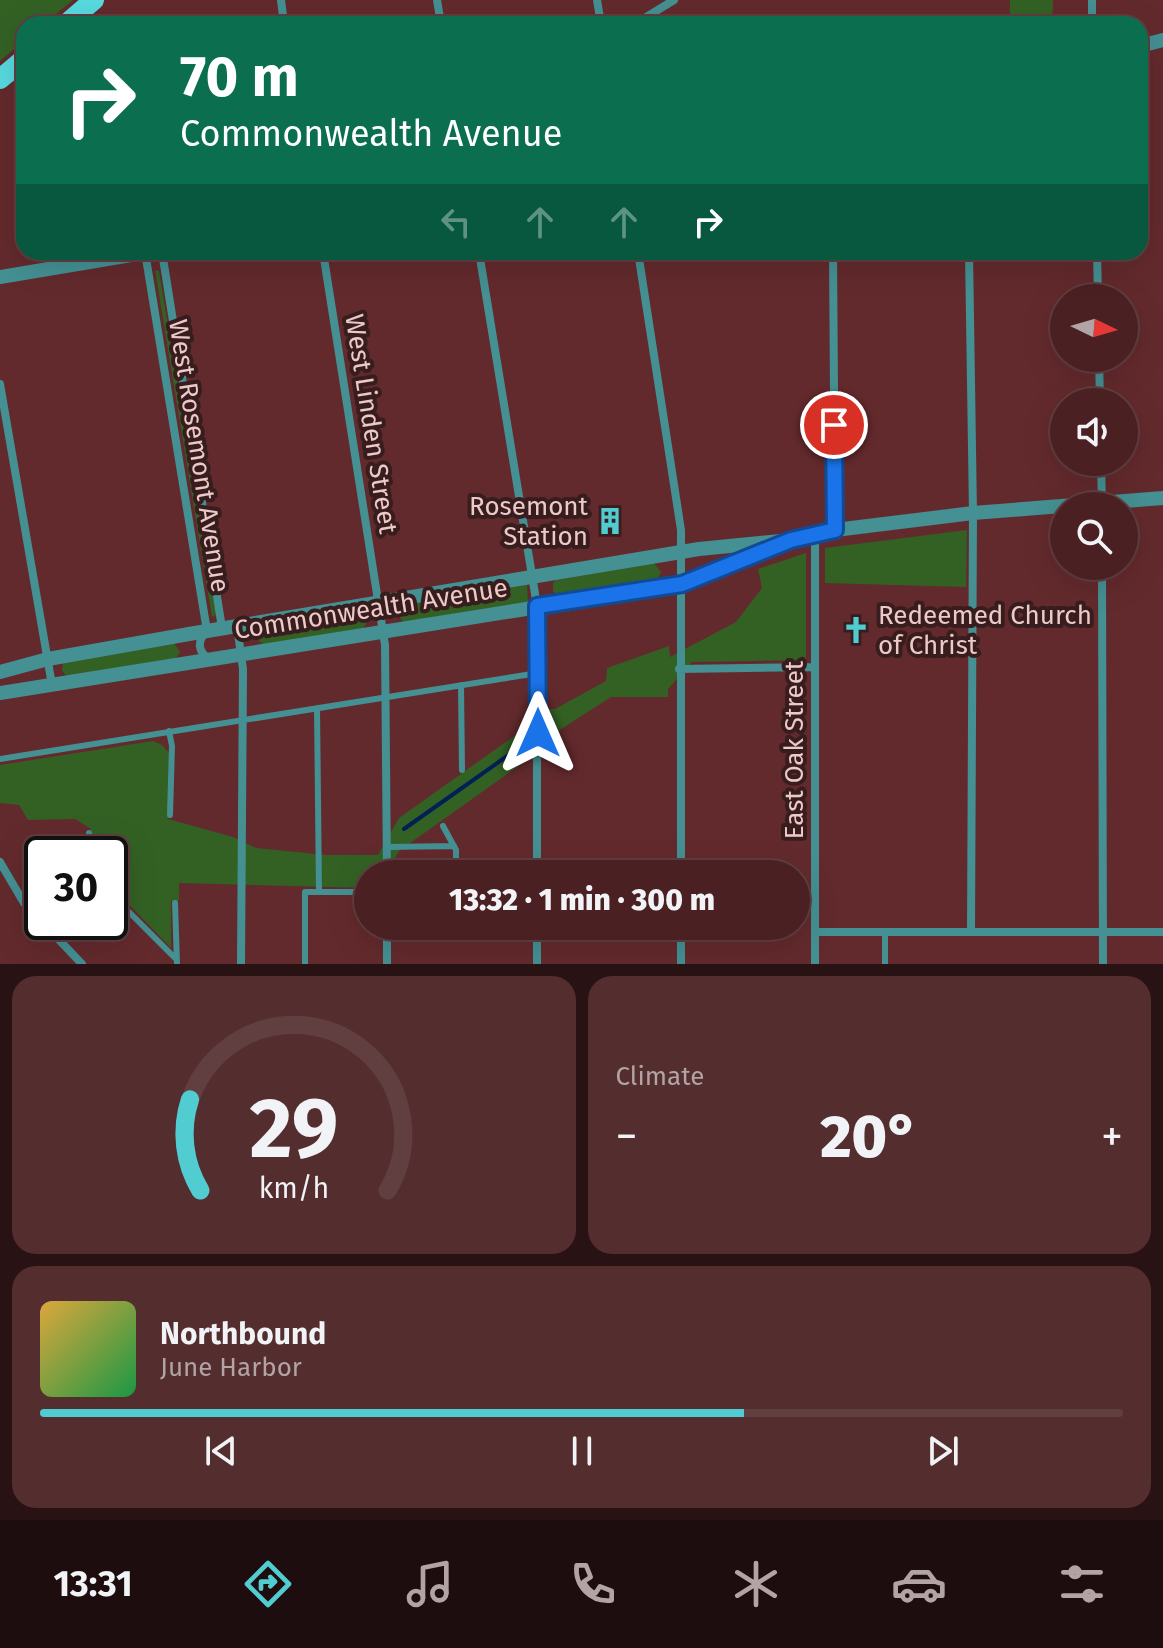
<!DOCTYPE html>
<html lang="en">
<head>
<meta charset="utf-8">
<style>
  body { margin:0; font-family:"Fira Sans",sans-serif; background:#542d2f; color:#f1f3f6; height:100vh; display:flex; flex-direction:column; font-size:30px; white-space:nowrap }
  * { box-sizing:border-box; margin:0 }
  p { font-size:26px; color:#b2a3a5 }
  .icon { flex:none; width:44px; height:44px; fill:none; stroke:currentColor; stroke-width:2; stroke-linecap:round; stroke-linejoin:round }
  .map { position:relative; height:964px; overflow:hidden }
  .drawer { display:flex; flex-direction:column; gap:12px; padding:12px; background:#291213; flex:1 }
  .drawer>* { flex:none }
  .top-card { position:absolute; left:16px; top:16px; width:1132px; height:244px; border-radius:24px; box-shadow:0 8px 32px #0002,0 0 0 2px #613e40; background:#0b6e4f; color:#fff; overflow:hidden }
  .needle { width:52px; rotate:95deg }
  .tools { position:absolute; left:1050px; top:284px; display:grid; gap:16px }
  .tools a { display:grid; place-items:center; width:88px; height:88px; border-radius:50%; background:#4a2022; box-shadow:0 8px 32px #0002,0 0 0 2px #613e40; font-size:40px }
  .speed { position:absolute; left:24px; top:836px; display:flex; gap:16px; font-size:40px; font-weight:700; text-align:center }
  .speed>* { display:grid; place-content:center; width:104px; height:104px; border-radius:50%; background:#4a2022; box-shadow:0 8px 32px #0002,0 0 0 2px #613e40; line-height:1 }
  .speed .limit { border:4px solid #111; border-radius:12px; background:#fff; color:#111 }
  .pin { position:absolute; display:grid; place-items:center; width:68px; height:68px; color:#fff; margin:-34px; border:4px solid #fff; border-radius:50%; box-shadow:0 2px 8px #0007 }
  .me { position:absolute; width:88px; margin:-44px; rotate:0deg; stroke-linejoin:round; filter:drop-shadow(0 0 6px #0008) }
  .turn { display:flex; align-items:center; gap:28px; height:168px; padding:0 32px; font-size:36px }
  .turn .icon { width:104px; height:104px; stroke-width:2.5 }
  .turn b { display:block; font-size:56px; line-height:68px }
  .lanes { display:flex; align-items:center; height:76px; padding:0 32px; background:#0003; justify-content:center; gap:40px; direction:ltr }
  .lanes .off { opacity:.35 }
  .big { font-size:60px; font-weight:800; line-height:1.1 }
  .drawer .widget { flex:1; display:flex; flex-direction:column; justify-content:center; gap:12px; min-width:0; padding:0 28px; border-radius:24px; background:#542d2f }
  .drawer .dial { align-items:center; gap:0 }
  .dial svg { height:208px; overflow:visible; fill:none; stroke:#613e40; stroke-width:7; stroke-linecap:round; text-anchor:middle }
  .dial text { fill:#f1f3f6; stroke:none }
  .song { display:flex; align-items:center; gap:24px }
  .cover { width:96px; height:96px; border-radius:12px; background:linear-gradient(135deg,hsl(40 70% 55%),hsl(140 70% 35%)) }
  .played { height:8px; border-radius:4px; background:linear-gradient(90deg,#51ccd1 65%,#613e40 65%) }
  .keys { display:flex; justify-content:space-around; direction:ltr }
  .heat { display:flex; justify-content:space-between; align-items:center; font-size:44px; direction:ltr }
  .drawer .tiles { flex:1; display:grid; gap:12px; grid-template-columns:1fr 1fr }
  .widget:last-child { grid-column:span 2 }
  .trip { position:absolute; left:354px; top:860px; width:456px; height:80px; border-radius:40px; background:#4a2022; box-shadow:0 8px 32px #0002,0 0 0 2px #613e40; font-weight:800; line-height:80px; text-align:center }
  .tab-bar { display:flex; height:128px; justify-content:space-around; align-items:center; background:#1e0d0e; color:#b2a3a5 }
  .tab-bar .icon { width:56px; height:56px }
  .tab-bar .current { color:#51ccd1 }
  .tab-bar b { font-size:36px; color:#f1f3f6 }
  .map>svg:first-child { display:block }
  .green { fill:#336124 }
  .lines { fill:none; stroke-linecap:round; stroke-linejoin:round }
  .stream { stroke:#002056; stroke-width:4 }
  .service { stroke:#449093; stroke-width:6 }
  .minor { stroke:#449093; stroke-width:8 }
  .tertiary { stroke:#449093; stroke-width:14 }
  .primary { stroke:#57dadf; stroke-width:20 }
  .route-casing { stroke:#114b97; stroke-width:20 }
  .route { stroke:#1a73e8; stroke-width:14 }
  .labels { text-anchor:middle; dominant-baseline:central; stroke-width:8; stroke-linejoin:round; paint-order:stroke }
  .street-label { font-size:26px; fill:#edc9c8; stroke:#371d1d }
  .poi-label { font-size:26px; fill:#edc9c8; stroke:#371d1d; text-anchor:end }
</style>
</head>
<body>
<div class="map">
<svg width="1163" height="964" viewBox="0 0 1163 964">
  <rect width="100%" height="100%" fill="#632a2d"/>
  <!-- green -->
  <path class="green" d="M0 0H73L44 24H24V41L0 61Z
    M1010 0H1053L1052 24H1010Z
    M155 270 159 271 216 615 212 617Z
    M967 530 966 587 825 583V548Z
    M806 553V660L692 662 668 689V697H611L555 733 546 736V709H555L606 681 607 668 669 646 670 657 736 622 762 588 758 569Z
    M654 563 661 572 656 582 559 597 553 591V583L556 580Z
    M527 585 528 602 403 622 398 615 402 604Z
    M362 611 368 620 363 629 264 645 258 640 261 628Z
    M173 641 180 652 175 660 68 677 62 671 63 662Z
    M527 727V760L399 851 386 874H368V888L179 883V901H171V948L110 885V854H93L91 829 75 819 28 820 19 805 0 803V765L153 741 162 745 169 753 168 819 233 837 256 848 326 855H378L399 818Z"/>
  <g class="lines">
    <!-- stream -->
    <path class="stream" d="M404 829 527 742"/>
    <!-- service -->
    <path class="service" d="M461 685 462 770
      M317 708 319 892
      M169 731 172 746 170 815
      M0 759 538 673
      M443 826 456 850V874
      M89 833V854
      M387 847 454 846
      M110 893 175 958
      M175 903 177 964
      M305 964V892H368
      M885 964V932"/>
    <!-- minor -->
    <path class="minor" d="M281 0 284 24
      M437 0 441 24
      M597 0 601 24
      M1092 0V24
      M635 24 674 0
      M145 252 207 631C197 641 197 651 210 660
      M162 252 222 628
      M323 252 385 645 387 874
      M479 252 537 606V874
      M638 252 681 530V874
      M833 252 835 530
      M969 252 973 513 971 931
      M1097 252 1098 298
      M1099 358 1100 402
      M0 384 52 685
      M1101 462 1102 505
      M1102 566 1103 964
      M237 626 243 669 241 964
      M679 669 814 667
      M0 862 24 903 82 964
      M387 926V964
      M681 926V964
      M815 932H1163
      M537 964V926
      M815 964V535"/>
    <!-- tertiary -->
    <path class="tertiary" d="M1140 46 1163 40
      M0 277 149 252
      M0 672 48 659 189 634 699 549 791 540 835 530 973 513 1163 498
      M0 693 682 584 780 545"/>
    <!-- primary -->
    <path class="primary" d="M66 24 94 0
      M0 79 24 59"/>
  </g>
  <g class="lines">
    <!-- route casing -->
    <g class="route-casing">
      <path id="route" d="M538 733 537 606 682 584 791 540 835 530 834 425"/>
    </g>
    <!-- route -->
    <use href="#route" class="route"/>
  </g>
  <!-- icons -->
  <defs>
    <g id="building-bare" transform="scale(2.16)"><path d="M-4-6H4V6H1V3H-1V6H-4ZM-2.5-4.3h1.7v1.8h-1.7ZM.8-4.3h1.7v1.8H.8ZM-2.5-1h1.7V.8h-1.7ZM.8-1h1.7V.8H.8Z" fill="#51ccd1" stroke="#371d1d" stroke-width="2.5" paint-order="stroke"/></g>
    <g id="church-bare" transform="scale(2.16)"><path d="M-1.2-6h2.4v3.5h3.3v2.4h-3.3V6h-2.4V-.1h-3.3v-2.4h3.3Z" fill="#51ccd1" stroke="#371d1d" stroke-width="2.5" paint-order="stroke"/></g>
  </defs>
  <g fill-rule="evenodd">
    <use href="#building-bare" x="610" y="521"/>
    <use href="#church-bare" x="856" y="630"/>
  </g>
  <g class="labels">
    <!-- street labels -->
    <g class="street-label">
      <text transform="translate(371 424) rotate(81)">West Linden Street</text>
      <text transform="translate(199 456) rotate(81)">West Rosemont Avenue</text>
      <text transform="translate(371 609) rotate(-9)">Commonwealth Avenue</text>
      <text transform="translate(794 750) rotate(-90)">East Oak Street</text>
    </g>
    <!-- poi labels -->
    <g class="poi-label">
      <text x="588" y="506">Rosemont<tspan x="588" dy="30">Station</tspan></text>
      <text x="878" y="615" text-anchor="start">Redeemed Church<tspan x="878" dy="30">of Christ</tspan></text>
    </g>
  </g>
</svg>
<div class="tools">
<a><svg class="needle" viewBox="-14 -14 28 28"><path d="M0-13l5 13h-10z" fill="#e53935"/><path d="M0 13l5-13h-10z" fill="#b2a3a5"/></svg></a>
<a><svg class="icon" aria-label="sound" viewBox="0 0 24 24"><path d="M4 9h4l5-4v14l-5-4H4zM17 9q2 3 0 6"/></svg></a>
<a><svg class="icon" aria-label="search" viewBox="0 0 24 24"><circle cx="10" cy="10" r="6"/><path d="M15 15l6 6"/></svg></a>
</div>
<div class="speed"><div class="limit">30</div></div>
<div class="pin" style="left:834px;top:425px;background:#d93025"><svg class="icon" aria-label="arrive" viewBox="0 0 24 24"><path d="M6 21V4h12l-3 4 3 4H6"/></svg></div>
<svg class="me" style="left:538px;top:733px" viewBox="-20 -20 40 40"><path d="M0-17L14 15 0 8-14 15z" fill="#1a73e8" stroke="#fff" stroke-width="4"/></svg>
<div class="trip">13:32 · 1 min · 300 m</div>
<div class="top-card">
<div class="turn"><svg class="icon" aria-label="right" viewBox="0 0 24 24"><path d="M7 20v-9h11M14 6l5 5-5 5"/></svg><div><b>70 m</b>Commonwealth Avenue</div></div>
<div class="lanes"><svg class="icon off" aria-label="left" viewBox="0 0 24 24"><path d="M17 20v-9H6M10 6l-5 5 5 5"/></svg><svg class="icon off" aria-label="ahead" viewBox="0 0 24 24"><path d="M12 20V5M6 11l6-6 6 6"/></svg><svg class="icon off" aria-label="ahead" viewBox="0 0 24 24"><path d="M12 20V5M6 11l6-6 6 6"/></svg><svg class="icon" aria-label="right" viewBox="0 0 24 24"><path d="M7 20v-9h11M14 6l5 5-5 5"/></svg></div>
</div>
</div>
<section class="drawer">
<div class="tiles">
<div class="widget dial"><svg viewBox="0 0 100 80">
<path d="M14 69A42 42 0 1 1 86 69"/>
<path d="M14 69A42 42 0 0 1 10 34" stroke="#51ccd1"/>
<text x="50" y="56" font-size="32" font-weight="700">29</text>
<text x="50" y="72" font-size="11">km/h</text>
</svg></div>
<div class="widget"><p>Climate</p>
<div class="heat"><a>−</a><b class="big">20°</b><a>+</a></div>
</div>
<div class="widget">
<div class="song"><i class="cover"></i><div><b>Northbound</b><p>June Harbor</p></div></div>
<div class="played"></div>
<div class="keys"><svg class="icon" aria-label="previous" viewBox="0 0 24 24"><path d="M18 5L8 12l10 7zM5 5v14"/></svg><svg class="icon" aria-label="pause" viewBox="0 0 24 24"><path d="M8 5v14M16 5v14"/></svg><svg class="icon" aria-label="next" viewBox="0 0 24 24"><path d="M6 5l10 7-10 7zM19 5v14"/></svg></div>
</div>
</div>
</section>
<nav class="tab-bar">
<b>13:31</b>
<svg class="icon current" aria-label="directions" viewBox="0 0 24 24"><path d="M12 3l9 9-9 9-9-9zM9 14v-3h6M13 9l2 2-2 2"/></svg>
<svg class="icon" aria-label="music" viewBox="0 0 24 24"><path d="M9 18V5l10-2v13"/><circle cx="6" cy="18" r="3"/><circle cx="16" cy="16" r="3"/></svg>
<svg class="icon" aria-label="phone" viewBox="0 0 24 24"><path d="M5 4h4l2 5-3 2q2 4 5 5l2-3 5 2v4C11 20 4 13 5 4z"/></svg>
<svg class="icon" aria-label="climate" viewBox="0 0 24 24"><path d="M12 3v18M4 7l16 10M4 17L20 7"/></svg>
<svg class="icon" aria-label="car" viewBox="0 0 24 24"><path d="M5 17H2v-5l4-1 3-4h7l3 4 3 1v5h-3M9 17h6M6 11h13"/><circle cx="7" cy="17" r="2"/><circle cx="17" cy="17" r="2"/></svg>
<svg class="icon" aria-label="filters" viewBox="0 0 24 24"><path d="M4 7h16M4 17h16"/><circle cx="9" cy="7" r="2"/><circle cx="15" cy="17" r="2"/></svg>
</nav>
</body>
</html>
